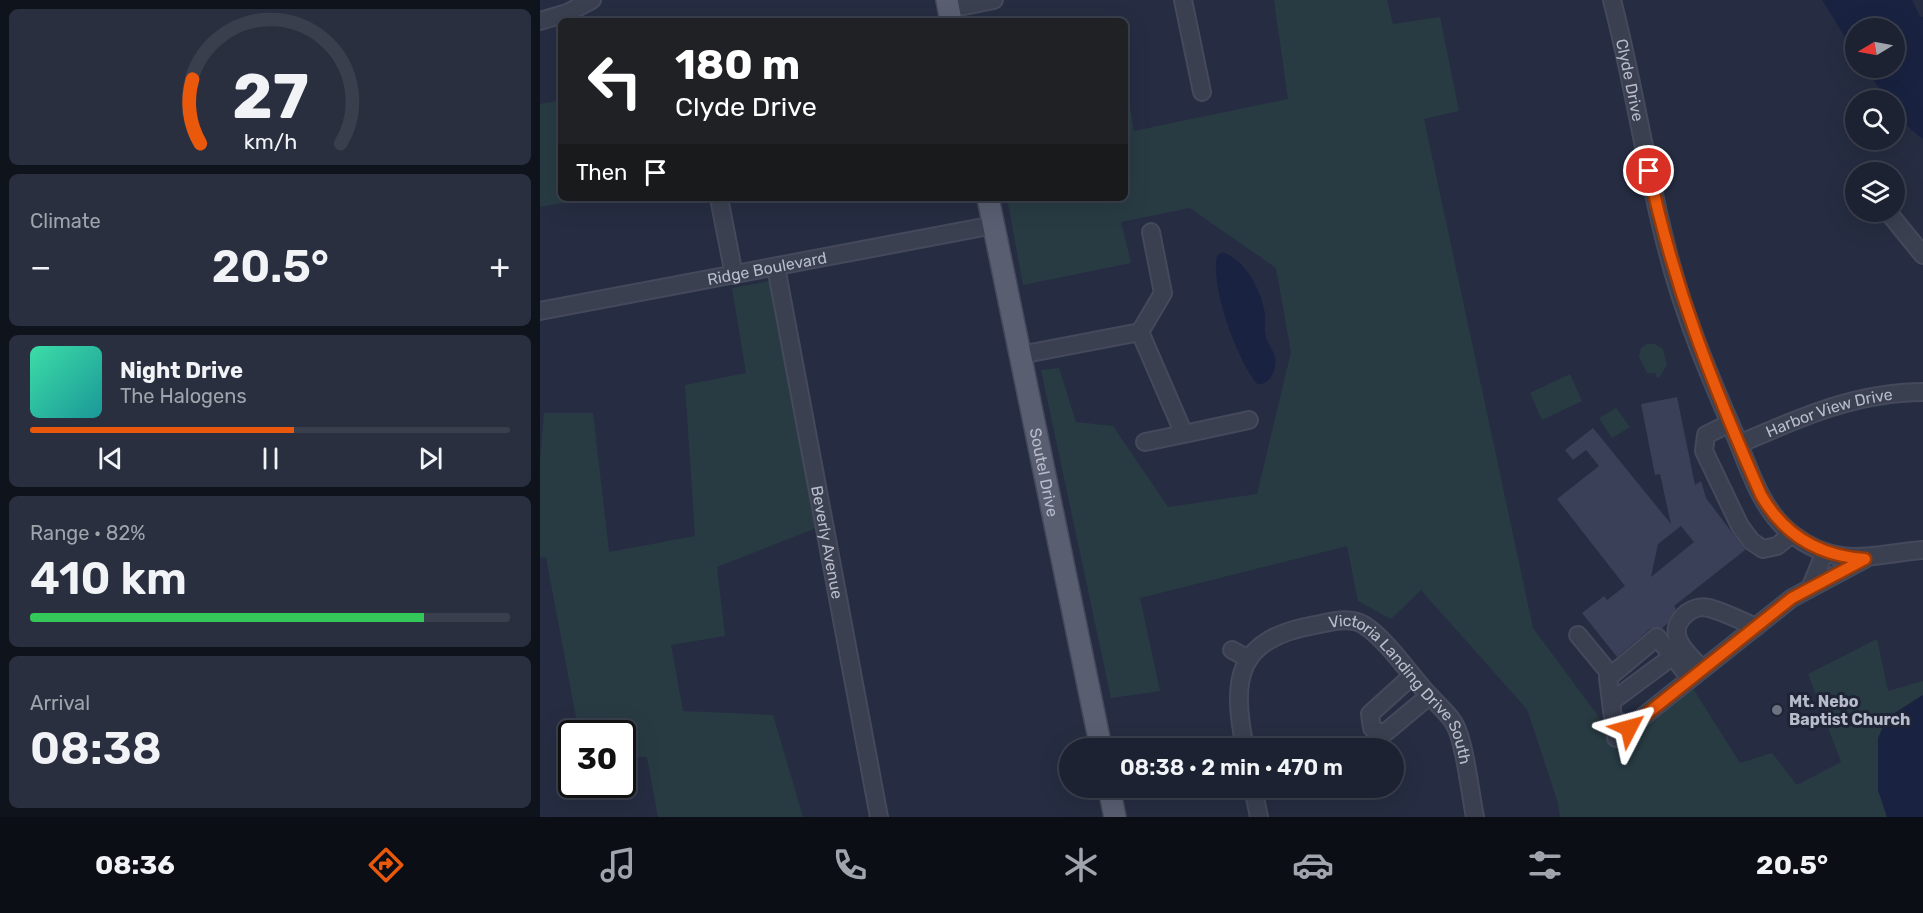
<!DOCTYPE html>
<html lang="en">
<head>
<meta charset="utf-8">
<style>
  body { margin:0; font-family:Rubik,sans-serif; background:#292f3e; color:#f1f3f6; height:100vh; display:flex; flex-direction:column; font-size:22px; white-space:nowrap }
  * { box-sizing:border-box; margin:0 }
  p { font-size:20px; color:#a0a4ac }
  .icon { flex:none; width:33px; height:33px; fill:none; stroke:currentColor; stroke-width:2; stroke-linecap:round; stroke-linejoin:round }
  .map { position:relative; flex:1; overflow:hidden }
  .sheet { display:flex; flex-direction:column; gap:9px; padding:9px; background:#0f131c; width:540px }
  .sheet>* { flex:none }
  .guide { position:absolute; left:18px; top:18px; width:570px; height:183px; border-radius:9px; box-shadow:0 6px 24px #0002,0 0 0 2px #3a3f4d; background:#202124; color:#fff; overflow:hidden }
  .needle { width:39px; rotate:260deg }
  .tools { position:absolute; left:1305px; top:18px; display:grid; gap:12px }
  .tools a { display:grid; place-items:center; width:60px; height:60px; border-radius:50%; background:#1c2232; box-shadow:0 6px 24px #0002,0 0 0 2px #3a3f4d; font-size:30px }
  .speed { position:absolute; left:18px; top:720px; display:flex; gap:12px; font-size:30px; font-weight:700; text-align:center }
  .speed>* { display:grid; place-content:center; width:78px; height:78px; border-radius:50%; background:#1c2232; box-shadow:0 6px 24px #0002,0 0 0 2px #3a3f4d; line-height:1 }
  .speed .limit { border:3px solid #111; border-radius:9px; background:#fff; color:#111 }
  .pin { position:absolute; display:grid; place-items:center; width:51px; height:51px; color:#fff; margin:-26px; border:3px solid #fff; border-radius:50%; box-shadow:0 2px 6px #0007 }
  .me { position:absolute; width:66px; margin:-33px; rotate:51deg; stroke-linejoin:round; filter:drop-shadow(0 0 4px #0008) }
  .turn { display:flex; align-items:center; gap:21px; height:126px; padding:0 18px; font-size:27px }
  .turn .icon { width:78px; height:78px; stroke-width:2.5 }
  .turn b { display:block; font-size:42px; line-height:51px }
  .then { display:flex; align-items:center; height:57px; padding:0 18px; background:#0003; gap:12px; font-size:22px }
  .big { font-size:45px; font-weight:600; line-height:1.1 }
  .sheet .widget { flex:1; display:flex; flex-direction:column; justify-content:center; gap:9px; min-width:0; padding:0 21px; border-radius:9px; background:#292f3e }
  .sheet .dial { align-items:center; gap:0 }
  .dial svg { height:156px; overflow:visible; fill:none; stroke:#3a3f4d; stroke-width:7; stroke-linecap:round; text-anchor:middle }
  .dial text { fill:#f1f3f6; stroke:none }
  .song { display:flex; align-items:center; gap:18px }
  .cover { width:72px; height:72px; border-radius:9px; background:linear-gradient(135deg,hsl(160 70% 55%),hsl(180 70% 35%)) }
  .played { height:6px; border-radius:3px; background:linear-gradient(90deg,#ea580c 55%,#3a3f4d 55%) }
  .keys { display:flex; justify-content:space-around; direction:ltr }
  .heat { display:flex; justify-content:space-between; align-items:center; font-size:33px; direction:ltr }
  .charge { height:9px; border-radius:4px; background:linear-gradient(90deg,#34c759 82%,#3a3f4d 0) }
  .trip { position:absolute; left:519px; top:738px; width:345px; height:60px; border-radius:30px; background:#1c2232; box-shadow:0 6px 24px #0002,0 0 0 2px #3a3f4d; font-weight:600; line-height:60px; text-align:center }
  .menu { display:flex; height:96px; justify-content:space-around; align-items:center; background:#0b0e14; color:#a0a4ac }
  .menu .icon { width:42px; height:42px }
  .menu .current { color:#ea580c }
  .menu b { font-size:27px; color:#f1f3f6 }
  main { display:flex; flex:1; min-height:0 }
  .map>svg:first-child { display:block }
  .green { fill:#283b43 }
  .water { fill:#192240 }
  .building { fill:#394058; fill-rule:evenodd }
  .lines { fill:none; stroke-linecap:round; stroke-linejoin:round }
  .minor-casing { stroke:#44495b; stroke-width:20 }
  .major-casing { stroke:#44495b; stroke-width:24 }
  .minor { stroke:#3b4051; stroke-width:16 }
  .major { stroke:#595f71; stroke-width:21 }
  .route-casing { stroke:#983908; stroke-width:15 }
  .route { stroke:#ea580c; stroke-width:10 }
  .worship-dot { fill:#6b7280; stroke:#1f2537; stroke-width:2 }
  .labels { text-anchor:middle; dominant-baseline:central; stroke-width:6; stroke-linejoin:round; paint-order:stroke }
  .street-label { font-size:16px; fill:#b8bccb; stroke:#1f2537 }
  .poi-label { font-size:16px; font-weight:bold; fill:#b8bccb; stroke:#1f2537; text-anchor:start }
</style>
</head>
<body>
<main>
<section class="sheet">
<div class="widget dial"><svg viewBox="0 0 100 80">
<path d="M14 69A42 42 0 1 1 86 69"/>
<path d="M14 69A42 42 0 0 1 10 36" stroke="#ea580c"/>
<text x="50" y="56" font-size="32" font-weight="700">27</text>
<text x="50" y="72" font-size="11">km/h</text>
</svg></div>
<div class="widget"><p>Climate</p>
<div class="heat"><a>−</a><b class="big">20.5°</b><a>+</a></div>
</div>
<div class="widget">
<div class="song"><i class="cover"></i><div><b>Night Drive</b><p>The Halogens</p></div></div>
<div class="played"></div>
<div class="keys"><svg class="icon" aria-label="previous" viewBox="0 0 24 24"><path d="M18 5L8 12l10 7zM5 5v14"/></svg><svg class="icon" aria-label="pause" viewBox="0 0 24 24"><path d="M8 5v14M16 5v14"/></svg><svg class="icon" aria-label="next" viewBox="0 0 24 24"><path d="M6 5l10 7-10 7zM19 5v14"/></svg></div>
</div>
<div class="widget"><p>Range · 82%</p><b class="big">410 km</b><div class="charge"></div></div>
<div class="widget"><p>Arrival</p><b class="big">08:38</b></div>
</section>
<div class="map">
<svg width="1383" height="817" viewBox="0 0 1383 817">
  <rect width="100%" height="100%" fill="#262d42"/>
  <!-- green -->
  <path class="green" d="M734 0H847L853 24 900 17 919 111 884 119 993 628 1078 743 1152 687 1200 763 1232 753 1257 785 1301 762 1268 674 1337 639 1348 691 1383 681V695L1347 718 1338 790 1347 817H1020L1018 803 987 709 881 590 851 619 818 601 807 546 600 598 620 691 571 698 501 370 519 368 536 422 573 426 628 507 717 494 751 352 736 268 650 208 581 222 591 263 483 285 467 198H585V76L594 131 748 99Z
    M21 100V198H47L0 207V104Z
    M231 281 276 528 177 567 185 636 131 645 143 711 233 715 263 817H118L107 757H83L82 734 39 733 6 557 0 558V462L4 413H53L69 552 155 536 145 385 206 373 192 288Z
    M1107 344H1115L1123 349 1127 365 1119 378 1116 377V373H1107L1099 357 1101 348Z
    M1030 374 1042 401 1002 420 990 393Z
    M1076 408 1090 427 1072 438 1059 418Z"/>
  <!-- water -->
  <path class="water" d="M1282 0H1372L1380 16 1383 17V139C1371 130 1354 116 1354 100H1348L1325 68H1354V28H1316L1315 53Z
    M682 252C705 259 722 291 725 314 726 320 724 327 725 333 726 341 731 347 734 354 739 366 731 386 717 384 697 359 670 287 677 256Z
    M1383 695V817H1347L1338 790V738L1347 718Z"/>
  <!-- building -->
  <path class="building" d="M1137 397 1155 485 1161 481 1166 498 1205 550 1134 606 1136 609 1127 624 1122 628 1110 629 1077 657 1042 613 1064 596 1067 600 1085 586 1017 499 1059 466 1046 450 1033 460 1025 450 1053 428 1131 524 1120 474 1115 475 1101 404ZM1141 526 1154 542 1111 577 1118 544Z"/>
  <g class="lines">
    <!-- minor casing -->
    <g class="minor-casing">
      <g id="minor">
        <path d="M643 0 662 92"/>
        <path id="s1" d="M1072 0C1094 84 1106 170 1128 253 1144 316 1170 377 1196 437 1210 471 1222 511 1252 534 1298 570 1333 554 1383 550"/>
        <path d="M409 9 454 0"/>
        <path d="M0 21 27 13 52 0"/>
        <path d="M179 198 194 275"/>
        <path d="M1348 212 1383 255"/>
        <path id="s2" d="M236 267 339 817"/>
        <path id="s3" d="M0 311 454 225"/>
        <path d="M600 332 623 293 611 232"/>
        <path d="M480 355 600 332 644 434 709 420"/>
        <path d="M1190 423 1166 435 1164 451 1200 526 1211 541 1223 549 1237 546 1252 534"/>
        <path d="M605 442 644 434"/>
        <path id="s4" d="M1199 444C1259 418 1316 392 1383 392"/>
        <path d="M1271 586 1285 552"/>
        <path d="M1038 635 1071 675"/>
        <path d="M692 650 709 659"/>
        <path d="M1162 669C1146 652 1123 633 1147 613 1154 608 1160 606 1169 608 1185 612 1201 621 1216 627"/>
        <path d="M872 676 830 714 832 728 837 732H846L889 696"/>
        <path d="M1071 702 1133 656"/>
        <path d="M1089 728 1073 718 1068 678 1117 637 1150 678"/>
        <path d="M1076 738 1252 598 1325 559"/>
        <path id="s5" d="M705 748C691 678 696 639 775 625 791 622 809 616 824 625 846 639 869 673 886 692 895 702 907 712 914 723 925 742 930 793 935 817"/>
        <path d="M713 788 719 817"/>
      </g>
    </g>
    <!-- major casing -->
    <g class="major-casing">
      <g id="major">
        <path d="M407 0 411 21"/>
        <path id="s6" d="M448 198 561 748"/>
        <path d="M569 788 575 817"/>
      </g>
    </g>
    <!-- minor -->
    <use href="#minor" class="minor"/>
    <!-- major -->
    <use href="#major" class="major"/>
  </g>
  <g class="lines">
    <!-- route casing -->
    <g class="route-casing">
      <path id="route" d="M1089 728 1252 598 1325 559C1279 556 1244 535 1221 495 1173 386 1134 288 1109 171"/>
    </g>
    <!-- route -->
    <use href="#route" class="route"/>
  </g>
  <!-- markers -->
  <circle class="worship-dot" cx="1237" cy="710" r="6"/>
  <g class="labels">
    <!-- street labels -->
    <g class="street-label">
      <text stroke="none"><textPath href="#s1" startOffset="82">Clyde Drive</textPath></text>
      <text stroke="none"><textPath href="#s3" startOffset="231">Ridge Boulevard</textPath></text>
      <text stroke="none"><textPath href="#s4" startOffset="96">Harbor View Drive</textPath></text>
      <text stroke="none"><textPath href="#s6" startOffset="280">Soutel Drive</textPath></text>
      <text stroke="none"><textPath href="#s2" startOffset="280">Beverly Avenue</textPath></text>
      <text stroke="none"><textPath href="#s5" startOffset="288">Victoria Landing Drive South</textPath></text>
    </g>
    <!-- poi labels -->
    <g class="poi-label">
      <text x="1249" y="701">Mt. Nebo<tspan x="1249" dy="18">Baptist Church</tspan></text>
    </g>
  </g>
</svg>
<div class="tools">
<a><svg class="needle" viewBox="-14 -14 28 28"><path d="M0-13l5 13h-10z" fill="#e53935"/><path d="M0 13l5-13h-10z" fill="#a0a4ac"/></svg></a>
<a><svg class="icon" aria-label="search" viewBox="0 0 24 24"><circle cx="10" cy="10" r="6"/><path d="M15 15l6 6"/></svg></a>
<a><svg class="icon" aria-label="layers" viewBox="0 0 24 24"><path d="M12 4l9 5-9 5-9-5zM3 14l9 5 9-5"/></svg></a>
</div>
<div class="speed"><div class="limit">30</div></div>
<div class="pin" style="left:1109px;top:171px;background:#d93025"><svg class="icon" aria-label="arrive" viewBox="0 0 24 24"><path d="M6 21V4h12l-3 4 3 4H6"/></svg></div>
<svg class="me" style="left:1089px;top:728px" viewBox="-20 -20 40 40"><path d="M0-17L14 15 0 8-14 15z" fill="#ea580c" stroke="#fff" stroke-width="4"/></svg>
<div class="trip">08:38 · 2 min · 470 m</div>
<div class="guide">
<div class="turn"><svg class="icon" aria-label="left" viewBox="0 0 24 24"><path d="M17 20v-9H6M10 6l-5 5 5 5"/></svg><div><b>180 m</b>Clyde Drive</div></div>
<div class="then">Then<svg class="icon" aria-label="arrive" viewBox="0 0 24 24"><path d="M6 21V4h12l-3 4 3 4H6"/></svg></div>
</div>
</div>
</main>
<nav class="menu">
<b>08:36</b>
<svg class="icon current" aria-label="directions" viewBox="0 0 24 24"><path d="M12 3l9 9-9 9-9-9zM9 14v-3h6M13 9l2 2-2 2"/></svg>
<svg class="icon" aria-label="music" viewBox="0 0 24 24"><path d="M9 18V5l10-2v13"/><circle cx="6" cy="18" r="3"/><circle cx="16" cy="16" r="3"/></svg>
<svg class="icon" aria-label="phone" viewBox="0 0 24 24"><path d="M5 4h4l2 5-3 2q2 4 5 5l2-3 5 2v4C11 20 4 13 5 4z"/></svg>
<svg class="icon" aria-label="climate" viewBox="0 0 24 24"><path d="M12 3v18M4 7l16 10M4 17L20 7"/></svg>
<svg class="icon" aria-label="car" viewBox="0 0 24 24"><path d="M5 17H2v-5l4-1 3-4h7l3 4 3 1v5h-3M9 17h6M6 11h13"/><circle cx="7" cy="17" r="2"/><circle cx="17" cy="17" r="2"/></svg>
<svg class="icon" aria-label="filters" viewBox="0 0 24 24"><path d="M4 7h16M4 17h16"/><circle cx="9" cy="7" r="2"/><circle cx="15" cy="17" r="2"/></svg>
<b>20.5°</b>
</nav>
</body>
</html>
